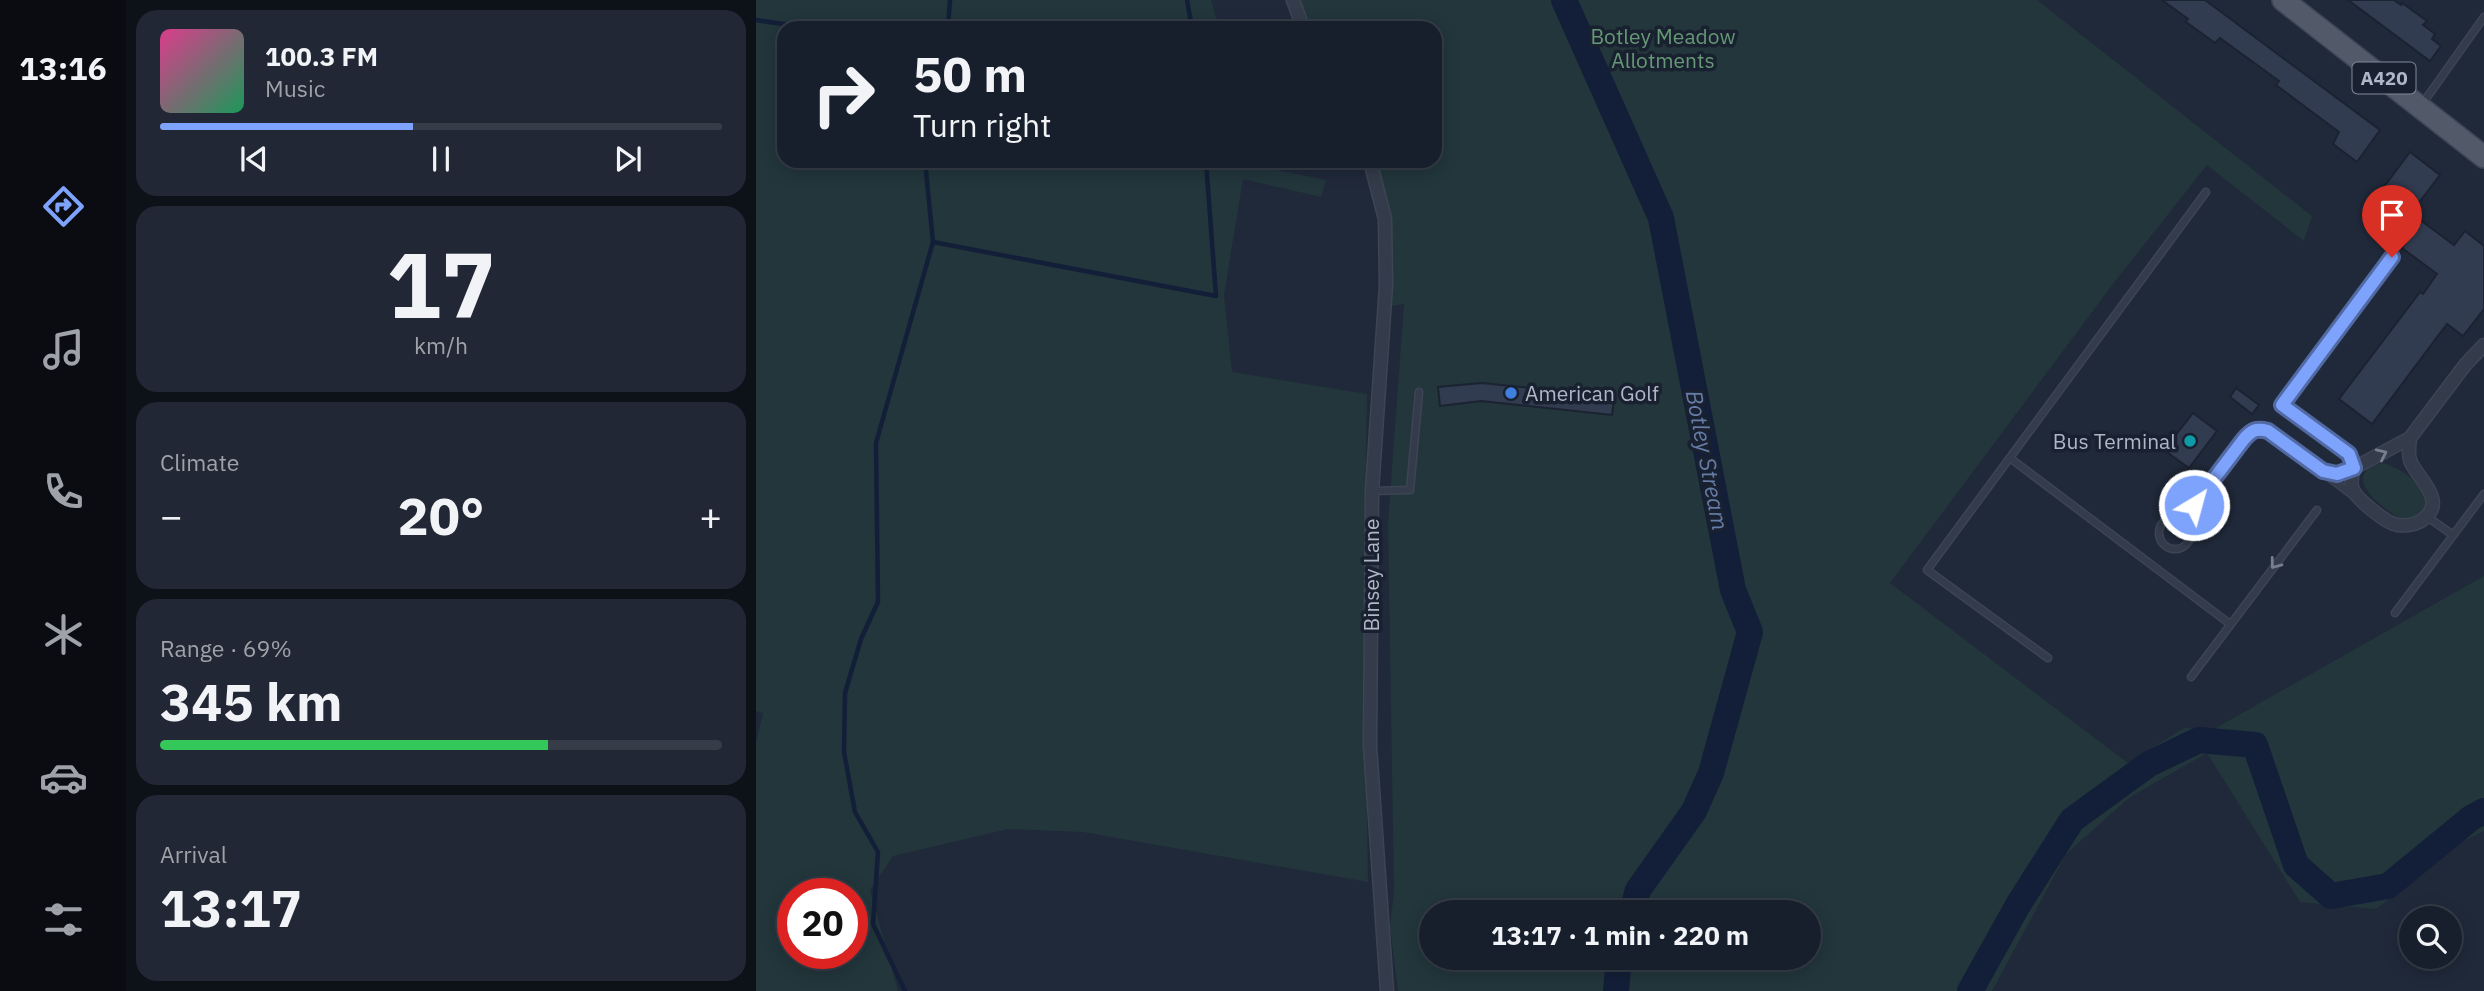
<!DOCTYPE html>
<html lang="en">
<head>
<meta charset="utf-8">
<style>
  body { margin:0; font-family:"IBM Plex Sans",sans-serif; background:#212734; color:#f1f3f6; height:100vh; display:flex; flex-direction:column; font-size:26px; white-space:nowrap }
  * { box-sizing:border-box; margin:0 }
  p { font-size:23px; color:#9fa2a9 }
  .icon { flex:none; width:38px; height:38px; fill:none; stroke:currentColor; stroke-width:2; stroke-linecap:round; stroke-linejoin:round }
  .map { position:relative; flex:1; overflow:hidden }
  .drawer { display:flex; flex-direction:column; gap:10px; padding:10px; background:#0d1118; width:630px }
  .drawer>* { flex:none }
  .top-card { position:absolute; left:21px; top:21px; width:665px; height:147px; border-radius:21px; box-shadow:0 4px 18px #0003,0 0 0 2px #363d48; background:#181f2c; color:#f1f3f6; overflow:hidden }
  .buttons { position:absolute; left:1643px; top:906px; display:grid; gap:14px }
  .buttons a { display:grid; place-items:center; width:63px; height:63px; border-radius:50%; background:#181f2c; box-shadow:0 4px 18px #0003,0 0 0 2px #363d48; font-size:35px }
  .speed { position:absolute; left:21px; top:878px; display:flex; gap:14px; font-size:35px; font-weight:700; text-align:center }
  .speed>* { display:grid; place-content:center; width:91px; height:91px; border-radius:50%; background:#181f2c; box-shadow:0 4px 18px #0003,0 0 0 2px #363d48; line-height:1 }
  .speed .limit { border:10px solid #d22; background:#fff; color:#111 }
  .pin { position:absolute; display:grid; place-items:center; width:60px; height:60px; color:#fff; margin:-72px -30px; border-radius:50% 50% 50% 0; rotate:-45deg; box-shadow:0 0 7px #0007 }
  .pin .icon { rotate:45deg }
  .me { position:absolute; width:77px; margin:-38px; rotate:37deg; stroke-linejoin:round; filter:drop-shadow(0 0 5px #0008) }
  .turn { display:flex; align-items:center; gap:24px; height:147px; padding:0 21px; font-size:32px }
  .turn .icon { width:91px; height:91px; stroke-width:2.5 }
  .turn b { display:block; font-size:49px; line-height:60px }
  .big { font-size:52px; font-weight:700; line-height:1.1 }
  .drawer .widget { flex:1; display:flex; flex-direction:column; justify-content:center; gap:10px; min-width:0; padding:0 24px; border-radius:21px; background:#212734 }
  .drawer .dial { align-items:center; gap:0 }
  .dial b { font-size:91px; line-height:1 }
  .song { display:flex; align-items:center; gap:21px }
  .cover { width:84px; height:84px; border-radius:10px; background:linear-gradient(135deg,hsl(330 70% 55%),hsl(150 70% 35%)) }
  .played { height:7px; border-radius:4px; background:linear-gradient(90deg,#7ea3fc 45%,#363d48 45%) }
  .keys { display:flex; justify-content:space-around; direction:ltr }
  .heat { display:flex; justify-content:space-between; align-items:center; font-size:38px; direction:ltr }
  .charge { height:10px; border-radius:5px; background:linear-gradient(90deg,#34c759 69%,#363d48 0) }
  .trip { position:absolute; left:663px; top:900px; width:402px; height:70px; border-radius:35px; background:#181f2c; box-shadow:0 4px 18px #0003,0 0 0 2px #363d48; font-weight:700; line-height:70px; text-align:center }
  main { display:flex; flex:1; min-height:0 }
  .tabs { display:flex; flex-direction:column; width:126px; justify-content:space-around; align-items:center; background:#0a0c12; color:#9fa2a9 }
  .tabs .icon { width:49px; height:49px }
  .tabs .on { color:#7ea3fc }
  .tabs b { font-size:32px; color:#f1f3f6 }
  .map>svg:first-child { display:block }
  .green { fill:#22363b; fill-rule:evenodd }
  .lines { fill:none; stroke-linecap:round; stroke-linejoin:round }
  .stream { stroke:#131f38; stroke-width:4.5 }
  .river { stroke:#131f38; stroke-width:26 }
  .building { fill:#323c51; stroke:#1b2231; stroke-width:2 }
  .service-casing { stroke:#3d4454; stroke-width:9 }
  .minor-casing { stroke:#3d4454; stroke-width:15 }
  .primary-casing { stroke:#3d4454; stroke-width:24 }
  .service { stroke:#343b4a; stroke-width:6 }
  .minor { stroke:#343b4a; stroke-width:12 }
  .primary { stroke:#525a6a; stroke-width:21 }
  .oneway { stroke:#777f8f }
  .route-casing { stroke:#526aa4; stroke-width:18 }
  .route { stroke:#7ea3fc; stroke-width:12 }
  .shop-dot { fill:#3f7fe0; stroke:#19202f; stroke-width:2.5 }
  .culture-dot { fill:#0f9aa8; stroke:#19202f; stroke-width:2.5 }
  .labels { text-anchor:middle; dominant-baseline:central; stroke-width:7; stroke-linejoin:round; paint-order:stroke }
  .shield { fill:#19202f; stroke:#818999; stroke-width:2 }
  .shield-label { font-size:19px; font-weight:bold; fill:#aeb6c7 }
  .park-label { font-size:21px; fill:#659875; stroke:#19202f }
  .poi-label { font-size:21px; fill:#aeb6c7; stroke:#19202f; text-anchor:start }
  .street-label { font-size:21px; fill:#aeb6c7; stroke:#19202f }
  .water-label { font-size:23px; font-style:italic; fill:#657ca7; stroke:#19202f }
</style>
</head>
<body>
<main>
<nav class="tabs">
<b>13:16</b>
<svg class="icon on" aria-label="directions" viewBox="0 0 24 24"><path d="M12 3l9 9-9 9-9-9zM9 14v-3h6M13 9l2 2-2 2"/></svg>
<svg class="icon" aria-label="music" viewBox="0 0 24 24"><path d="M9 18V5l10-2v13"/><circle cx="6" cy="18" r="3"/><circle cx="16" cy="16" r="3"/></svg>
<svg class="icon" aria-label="phone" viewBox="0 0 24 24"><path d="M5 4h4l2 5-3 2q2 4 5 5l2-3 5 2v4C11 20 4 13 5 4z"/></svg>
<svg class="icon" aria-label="climate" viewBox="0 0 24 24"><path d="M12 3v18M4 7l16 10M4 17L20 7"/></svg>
<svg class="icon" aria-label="car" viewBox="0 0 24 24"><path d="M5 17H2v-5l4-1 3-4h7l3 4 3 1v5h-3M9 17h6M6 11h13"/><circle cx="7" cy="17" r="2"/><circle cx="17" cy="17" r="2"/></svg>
<svg class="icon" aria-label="filters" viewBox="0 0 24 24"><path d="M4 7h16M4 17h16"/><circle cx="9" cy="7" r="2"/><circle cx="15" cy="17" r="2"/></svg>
</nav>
<section class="drawer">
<div class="widget">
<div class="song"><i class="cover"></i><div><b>100.3 FM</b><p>Music</p></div></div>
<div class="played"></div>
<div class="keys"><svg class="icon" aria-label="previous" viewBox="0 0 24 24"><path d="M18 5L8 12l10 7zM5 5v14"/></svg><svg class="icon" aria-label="pause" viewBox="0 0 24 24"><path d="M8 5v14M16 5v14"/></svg><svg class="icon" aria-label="next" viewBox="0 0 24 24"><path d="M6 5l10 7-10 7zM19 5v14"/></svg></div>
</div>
<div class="widget dial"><b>17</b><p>km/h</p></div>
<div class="widget"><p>Climate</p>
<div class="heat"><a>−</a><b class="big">20°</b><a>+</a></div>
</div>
<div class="widget"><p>Range · 69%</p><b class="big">345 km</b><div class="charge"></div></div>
<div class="widget"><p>Arrival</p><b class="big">13:17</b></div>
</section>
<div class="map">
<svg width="1728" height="991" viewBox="0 0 1728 991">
  <rect width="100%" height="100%" fill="#20293a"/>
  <!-- green -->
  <path class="green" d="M0 0H455L463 28H28V161H475L570 180 565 197 487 179 468 295 476 372 611 394 608 618 612 882 327 832 252 829 137 856 114 890 142 991H0V743L7 713 0 711ZM37 894H96V954H37Z
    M542 0H1281L1556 216 1548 241 1451 165 1357 284 1134 583 1372 763 1428 728 1458 729 1728 576V831L1707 841 1620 909 1544 902 1451 753 1374 797 1310 854 1236 991H642L634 926 638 891 632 523 648 304 636 306 632 208 618 161H679V28H555ZM676 912H1054V957H676Z
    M1625 463C1639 465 1660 479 1667 491 1676 507 1660 521 1645 519 1627 509 1582 475 1625 463Z"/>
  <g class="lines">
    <!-- stream -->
    <path class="stream" d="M431 0 436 28
      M0 20 34 25 73 28
      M192 28 194 0
      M177 242 460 296 450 161
      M149 991 117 924 122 852 99 812 88 752 89 693 105 639 122 602 120 443 177 242 169 161"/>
    <!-- river -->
    <path class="river" d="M808 0 905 218 977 590 994 632 955 773 938 811 882 890 876 912
      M860 991 863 957
      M1214 991 1262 905 1316 820 1393 764 1443 740 1499 745 1540 865 1575 896 1632 886 1715 818 1728 811"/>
  </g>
  <!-- building -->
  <path class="building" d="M1406 0H1449L1624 130 1601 162 1577 144 1583 132 1520 85 1523 81 1464 38 1459 43 1430 22 1432 19Z
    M1592 0H1638L1645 5 1646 3 1671 21 1667 25 1679 34 1676 39 1685 46 1674 61Z
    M1654 152 1684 175 1655 213 1698 245 1709 231 1728 246V309L1707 336 1691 324 1616 424 1583 399 1664 292 1667 294 1681 274 1646 248 1657 233 1616 203Z
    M726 383 776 388V393L858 401 856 415 725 401 684 406 682 387Z
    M1480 388 1503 405 1496 414 1474 397Z
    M1437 413 1461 431 1433 468 1408 450Z"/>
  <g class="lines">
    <!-- service casing -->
    <g class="service-casing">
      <path id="service" d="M1667 103 1728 17
        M1254 458 1474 624
        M1567 471 1581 474 1598 468 1593 454 1526 405 1636 257
        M616 491 654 490 663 392
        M1670 516 1697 535
        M1403 533a16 16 0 1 1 32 0a16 16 0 1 1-32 0Z
        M1428 519 1488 439C1496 430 1500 428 1512 431L1595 494
        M1639 613 1728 494
        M1292 658 1171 570 1450 192
        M1435 677 1561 510"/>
    </g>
    <!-- minor casing -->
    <g class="minor-casing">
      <path id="minor" d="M537 0 547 28
        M614 161 629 219 630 285 616 491 614 746 631 991
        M1654 438C1653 445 1652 453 1654 460 1659 477 1695 501 1665 521 1658 525 1646 527 1638 524 1628 521 1601 499 1597 490 1594 483 1596 475 1598 468L1654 438 1709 365 1728 345"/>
    </g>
    <!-- primary casing -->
    <g class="primary-casing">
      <path id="primary" d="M1527 0 1728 157"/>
    </g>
    <!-- service -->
    <use href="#service" class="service"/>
    <!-- minor -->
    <use href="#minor" class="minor"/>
    <!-- primary -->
    <use href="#primary" class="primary"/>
  </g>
  <!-- one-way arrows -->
  <defs><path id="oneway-chevron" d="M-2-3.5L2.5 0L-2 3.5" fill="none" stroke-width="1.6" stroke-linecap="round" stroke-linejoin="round" transform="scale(1.75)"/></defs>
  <g class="oneway">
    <use href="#oneway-chevron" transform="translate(1626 454) rotate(-25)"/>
    <use href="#oneway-chevron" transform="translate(1519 564) rotate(127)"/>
  </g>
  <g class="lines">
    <!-- route casing -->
    <g class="route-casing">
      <path id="route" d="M1438 505 1488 439C1496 430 1500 428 1512 431L1567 471 1581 474 1598 468 1593 454 1526 405 1636 257"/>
    </g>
    <!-- route -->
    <use href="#route" class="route"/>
  </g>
  <!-- markers -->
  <circle class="shop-dot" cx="755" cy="393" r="7"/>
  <circle class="culture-dot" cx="1434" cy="441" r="7"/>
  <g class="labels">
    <!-- shield labels -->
    <rect class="shield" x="1596.5" y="62.5" width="63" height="31" rx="5"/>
    <g class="shield-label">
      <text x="1628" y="78">A420</text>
    </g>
    <!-- park labels -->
    <g class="park-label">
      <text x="907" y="36">Botley Meadow<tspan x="907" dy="24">Allotments</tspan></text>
    </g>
    <!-- poi labels -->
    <g class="poi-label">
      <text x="769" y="393">American Golf</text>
      <text x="1420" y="441" text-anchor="end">Bus Terminal</text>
    </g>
    <!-- street labels -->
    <g class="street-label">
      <text transform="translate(615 575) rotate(-90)">Binsey Lane</text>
    </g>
    <!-- water labels -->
    <g class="water-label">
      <text transform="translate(952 460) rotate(79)">Botley Stream</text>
    </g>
  </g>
</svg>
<div class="buttons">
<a><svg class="icon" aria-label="search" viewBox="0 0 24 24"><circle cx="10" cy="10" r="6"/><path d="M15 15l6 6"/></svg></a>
</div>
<div class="speed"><div class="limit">20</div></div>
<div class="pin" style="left:1636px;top:257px;background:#d93025"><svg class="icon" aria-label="arrive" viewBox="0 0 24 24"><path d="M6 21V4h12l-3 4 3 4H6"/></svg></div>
<svg class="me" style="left:1438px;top:505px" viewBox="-20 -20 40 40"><circle r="17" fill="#7ea3fc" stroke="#fff" stroke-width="3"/><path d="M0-11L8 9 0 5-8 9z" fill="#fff"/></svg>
<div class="trip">13:17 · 1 min · 220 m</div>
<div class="top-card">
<div class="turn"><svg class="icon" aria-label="right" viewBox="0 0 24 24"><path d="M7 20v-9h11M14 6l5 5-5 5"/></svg><div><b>50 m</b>Turn right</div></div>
</div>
</div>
</main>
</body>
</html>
